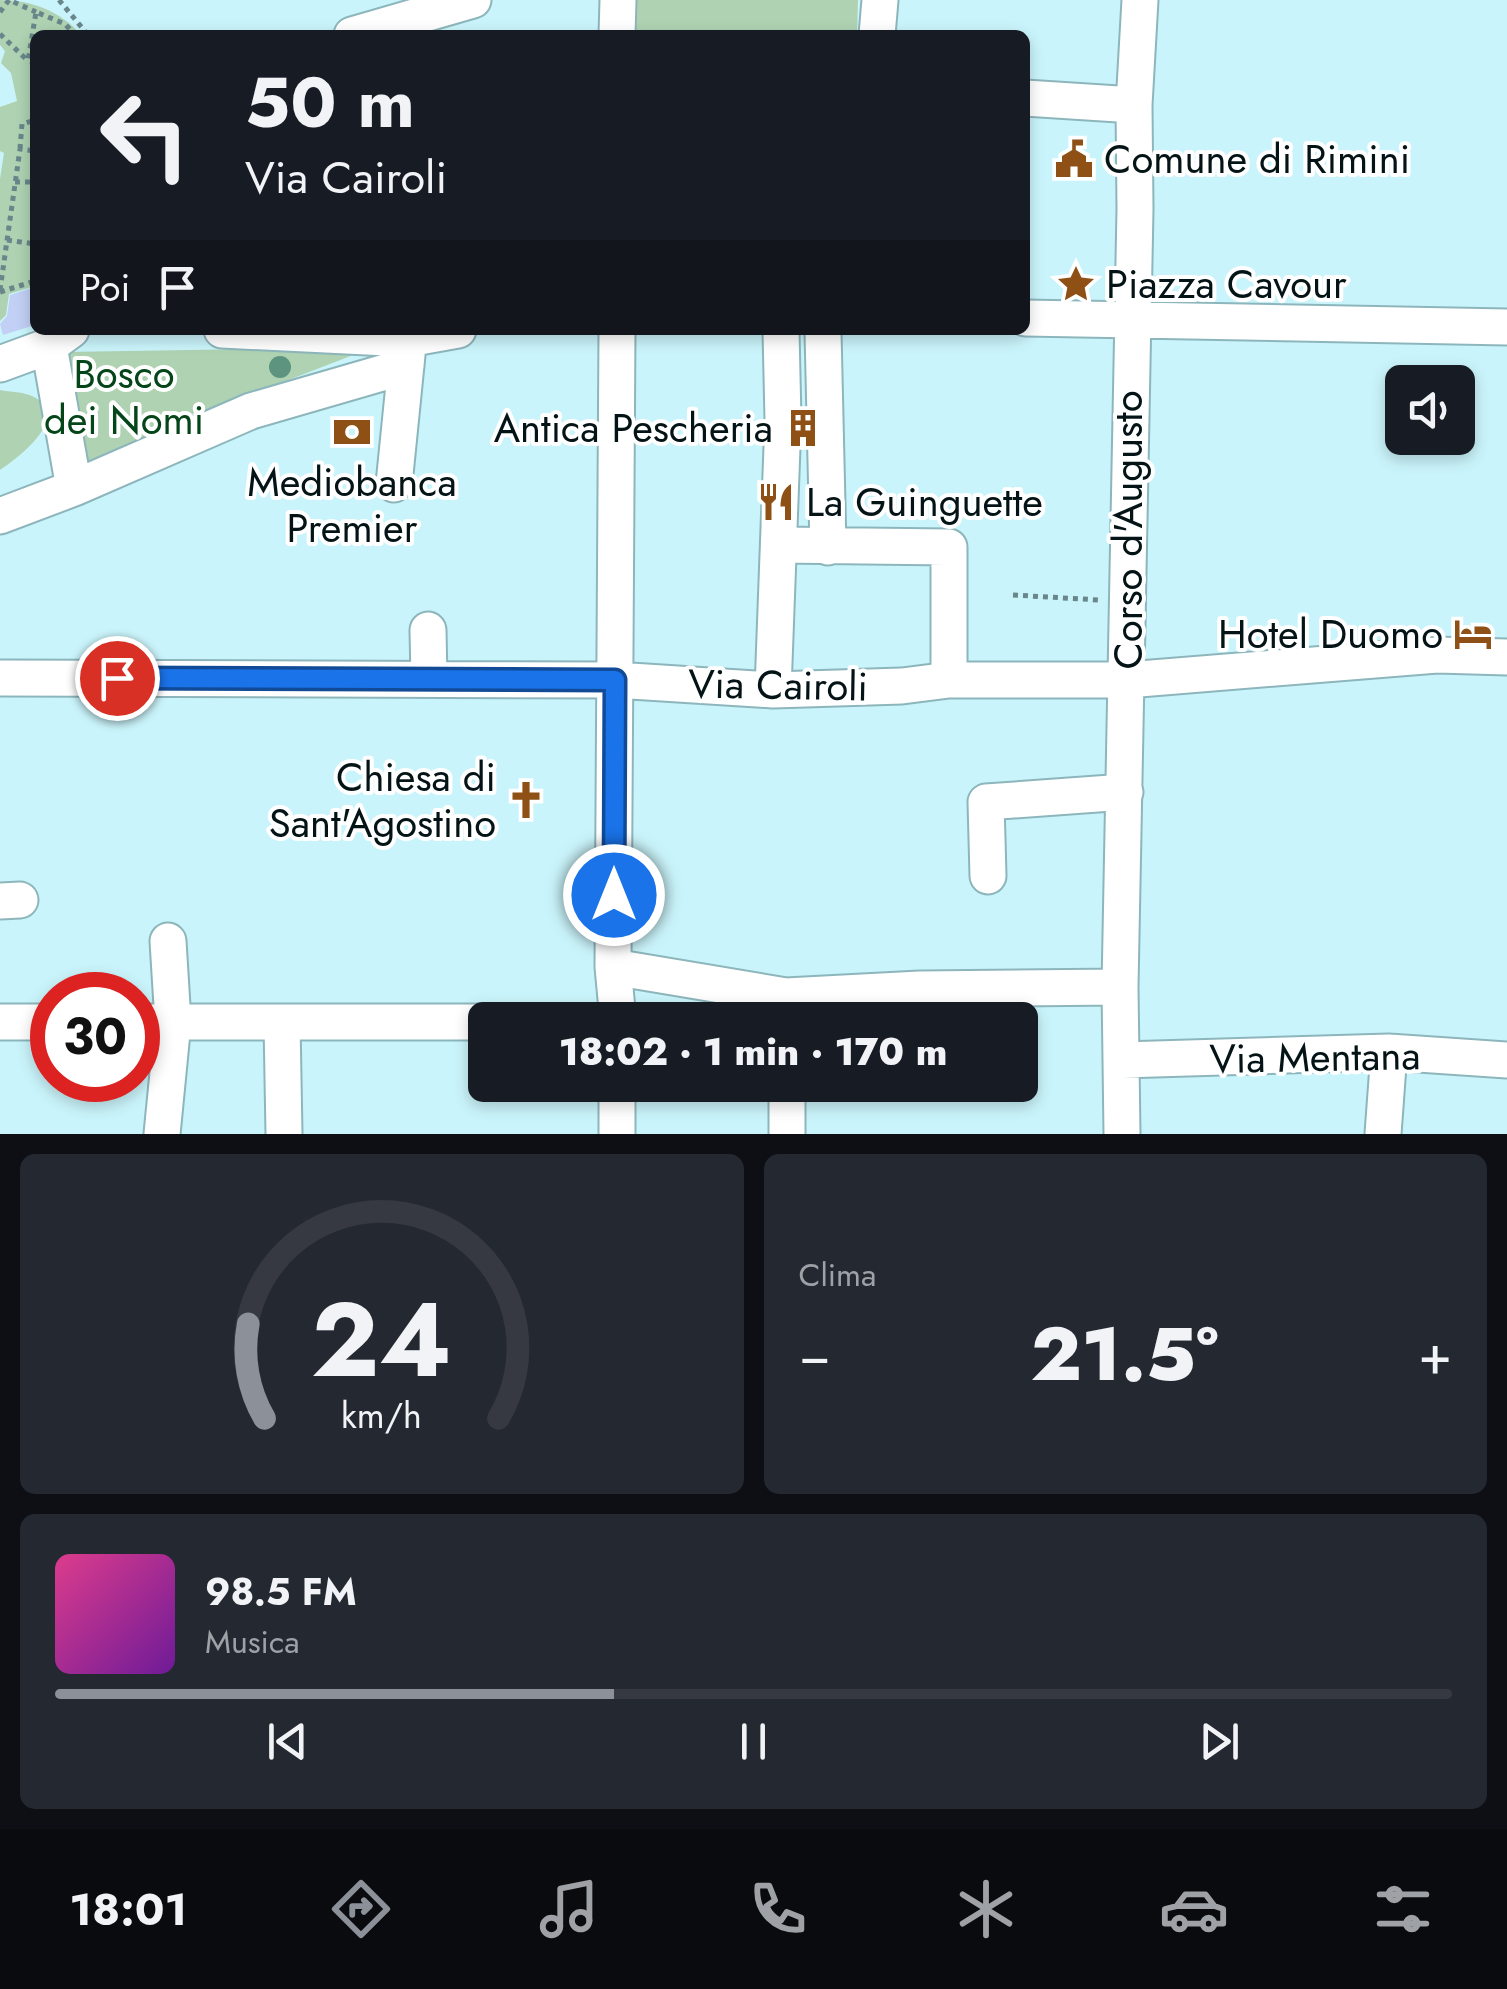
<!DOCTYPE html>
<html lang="it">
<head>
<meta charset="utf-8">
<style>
  body { margin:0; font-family:Jost,sans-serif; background:#242831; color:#f1f3f6; height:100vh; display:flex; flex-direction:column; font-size:38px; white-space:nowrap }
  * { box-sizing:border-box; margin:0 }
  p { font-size:32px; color:#9ea1a6 }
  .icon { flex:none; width:55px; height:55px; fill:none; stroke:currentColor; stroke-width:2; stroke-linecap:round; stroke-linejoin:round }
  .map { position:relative; height:1134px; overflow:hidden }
  .details { display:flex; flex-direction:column; gap:20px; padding:20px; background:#0d0f14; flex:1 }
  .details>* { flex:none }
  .hud { position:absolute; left:30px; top:30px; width:1000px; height:305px; border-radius:15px; box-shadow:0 5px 15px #0003; background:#171b24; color:#f1f3f6; overflow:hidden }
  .fabs { position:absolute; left:1385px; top:365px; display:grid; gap:20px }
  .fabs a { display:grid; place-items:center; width:90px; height:90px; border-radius:15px; background:#171b24; box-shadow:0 5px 15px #0003; font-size:50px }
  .speed { position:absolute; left:30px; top:972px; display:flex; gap:20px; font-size:50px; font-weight:700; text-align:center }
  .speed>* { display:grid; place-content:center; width:130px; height:130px; border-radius:50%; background:#171b24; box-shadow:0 5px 15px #0003; line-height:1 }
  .speed .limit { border:15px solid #d22; background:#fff; color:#111 }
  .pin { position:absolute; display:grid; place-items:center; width:85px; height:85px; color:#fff; margin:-42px; border:5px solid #fff; border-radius:50%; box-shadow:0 2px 10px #0007 }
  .me { position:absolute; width:110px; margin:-55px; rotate:0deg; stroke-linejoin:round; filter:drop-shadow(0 0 8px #0008) }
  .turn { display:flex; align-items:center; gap:35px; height:210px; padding:0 50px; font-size:45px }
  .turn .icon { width:130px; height:130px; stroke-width:2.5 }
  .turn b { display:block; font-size:70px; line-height:85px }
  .then { display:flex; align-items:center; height:95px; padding:0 50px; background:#0003; gap:20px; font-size:38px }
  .big { font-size:75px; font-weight:800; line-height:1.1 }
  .details .card { flex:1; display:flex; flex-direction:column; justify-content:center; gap:15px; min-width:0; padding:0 35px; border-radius:15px; background:#242831 }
  .details .dial { align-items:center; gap:0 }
  .dial svg { height:260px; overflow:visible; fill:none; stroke:#363941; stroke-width:7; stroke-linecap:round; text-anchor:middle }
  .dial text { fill:#f1f3f6; stroke:none }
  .song { display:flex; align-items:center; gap:30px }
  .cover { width:120px; height:120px; border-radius:15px; background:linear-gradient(135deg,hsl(330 70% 55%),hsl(280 70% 35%)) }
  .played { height:10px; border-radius:5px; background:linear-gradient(90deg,#8c9099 40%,#363941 40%) }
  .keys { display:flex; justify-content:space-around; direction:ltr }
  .heat { display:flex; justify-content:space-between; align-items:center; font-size:55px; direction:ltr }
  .details .tiles { flex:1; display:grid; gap:20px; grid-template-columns:1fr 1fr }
  .card:last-child { grid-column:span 2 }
  .trip { position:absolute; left:468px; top:1002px; width:570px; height:100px; border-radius:15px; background:#171b24; box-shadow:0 5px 15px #0003; font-weight:800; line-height:100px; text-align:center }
  .menu { display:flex; height:160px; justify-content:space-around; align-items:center; background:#090b0e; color:#9ea1a6 }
  .menu .icon { width:70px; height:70px }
  .menu .on { color:#8c9099 }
  .menu b { font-size:45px; color:#f1f3f6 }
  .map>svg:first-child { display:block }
  .green { fill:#aed2b2 }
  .water { fill:#c2d0f5 }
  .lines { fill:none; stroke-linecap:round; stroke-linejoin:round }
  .minor-casing { stroke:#8db6bc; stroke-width:39 }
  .path { stroke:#69868b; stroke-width:5; stroke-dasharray:5 5; stroke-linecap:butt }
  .minor { stroke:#fff; stroke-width:35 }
  .tree { fill:#5d947f }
  .route-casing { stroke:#114b97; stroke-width:25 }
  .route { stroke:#1a73e8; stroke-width:18 }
  .labels { text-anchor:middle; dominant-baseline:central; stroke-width:8; stroke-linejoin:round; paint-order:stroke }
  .poi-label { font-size:40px; fill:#041316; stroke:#fff; text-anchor:start }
  .park-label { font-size:40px; fill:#044519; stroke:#fff }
  .street-label { font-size:40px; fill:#041316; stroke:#fff }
</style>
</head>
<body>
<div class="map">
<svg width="1507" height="1134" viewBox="0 0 1507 1134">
  <rect width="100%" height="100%" fill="#caf4fb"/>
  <!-- green -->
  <path class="green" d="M0 0C31 0 61 11 81 35H35V286L9 294 6 315 0 321V179L4 153 0 151V107L17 101 11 73 1 63 5 51 0 45Z
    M627 0H858L857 35H625Z
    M374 347 205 412 86 463 63 352Z
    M0 390C10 392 24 392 32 396 74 416 18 458 0 470Z"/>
  <!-- water -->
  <path class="water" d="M35 287V325L3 335 0 324 7 316 10 295Z"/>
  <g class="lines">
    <!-- minor casing -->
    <g class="minor-casing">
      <path id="minor" d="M352 35 473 0
        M617 35 618 0
        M877 35 880 0
        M1025 98 1134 105
        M1025 318 1507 327
        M222 330 408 339 458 330
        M617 330 613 967 618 1020
        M823 332 828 547
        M49 346 74 488
        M0 364 49 346 71 330
        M394 484 408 345
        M0 516 74 488 251 411 406 366
        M779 545 949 547V680
        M428 630 429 679
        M0 678 615 680 773 690 902 686 949 680H1127L1437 655 1507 657
        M773 690 783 420 781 331
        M988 876 986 802 1125 792
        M0 901 20 900
        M613 967 786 996 920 989 1120 987
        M0 1022H52
        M138 1022H485
        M282 1022 284 1134
        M1122 1060 1389 1052 1507 1060
        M787 1085V1134
        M162 1134 173 1022 168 941
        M617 1134V1085
        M1122 1134 1120 987 1135 209 1134 105 1140 0
        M1383 1134 1389 1052"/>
    </g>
    <!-- path -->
    <path class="path" d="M59 0 88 35
      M0 12 9 0 36 12
      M0 34 27 60
      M35 63 28 61 36 12 65 24 75 35
      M20 149 22 124 35 120
      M15 182H35
      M7 240 35 244
      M0 290 20 149 35 151
      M0 292 35 281
      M1013 595 1099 600"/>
    <!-- minor -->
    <use href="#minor" class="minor"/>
  </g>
  <!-- trees -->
  <circle class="tree" cx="280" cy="367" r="11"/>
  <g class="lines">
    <!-- route casing -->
    <g class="route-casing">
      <path id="route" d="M117 678 615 680 614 895"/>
    </g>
    <!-- route -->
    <use href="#route" class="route"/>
  </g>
  <!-- icons -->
  <defs>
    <g id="civic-bare" transform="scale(3)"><path d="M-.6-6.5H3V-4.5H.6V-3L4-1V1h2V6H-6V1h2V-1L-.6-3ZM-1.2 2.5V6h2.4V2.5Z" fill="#8f5015" stroke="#fff" stroke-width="2.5" paint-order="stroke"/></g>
    <g id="sight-bare" transform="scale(3)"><path d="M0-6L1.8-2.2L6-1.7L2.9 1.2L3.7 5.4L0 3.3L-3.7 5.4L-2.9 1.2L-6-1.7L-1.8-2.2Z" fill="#8f5015" stroke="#fff" stroke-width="2.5" paint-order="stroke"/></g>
    <g id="building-bare" transform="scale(3)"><path d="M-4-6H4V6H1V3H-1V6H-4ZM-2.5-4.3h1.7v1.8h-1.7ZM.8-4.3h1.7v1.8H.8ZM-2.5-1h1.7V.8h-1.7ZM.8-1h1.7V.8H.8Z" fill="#8f5015" stroke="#fff" stroke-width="2.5" paint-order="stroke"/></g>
    <g id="bank-bare" transform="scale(3)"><path d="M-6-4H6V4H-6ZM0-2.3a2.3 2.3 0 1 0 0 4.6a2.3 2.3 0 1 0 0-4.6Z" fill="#8f5015" stroke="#fff" stroke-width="2.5" paint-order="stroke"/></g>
    <g id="restaurant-bare" transform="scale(3)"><path d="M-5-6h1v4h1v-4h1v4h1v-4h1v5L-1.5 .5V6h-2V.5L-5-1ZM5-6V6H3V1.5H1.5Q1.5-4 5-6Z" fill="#8f5015" stroke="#fff" stroke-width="2.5" paint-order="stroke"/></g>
    <g id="hotel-bare" transform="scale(3)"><path d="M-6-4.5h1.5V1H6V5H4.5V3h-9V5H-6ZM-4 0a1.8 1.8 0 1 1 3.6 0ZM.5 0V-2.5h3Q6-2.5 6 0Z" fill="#8f5015" stroke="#fff" stroke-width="2.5" paint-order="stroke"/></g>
    <g id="church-bare" transform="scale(3)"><path d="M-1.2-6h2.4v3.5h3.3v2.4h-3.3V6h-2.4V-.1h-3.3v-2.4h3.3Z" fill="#8f5015" stroke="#fff" stroke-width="2.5" paint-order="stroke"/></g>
  </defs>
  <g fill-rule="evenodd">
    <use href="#civic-bare" x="1074" y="159"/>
    <use href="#sight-bare" x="1076" y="284"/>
    <use href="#building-bare" x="803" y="428"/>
    <use href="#bank-bare" x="352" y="432"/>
    <use href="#restaurant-bare" x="776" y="502"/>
    <use href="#hotel-bare" x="1473" y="634"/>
    <use href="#church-bare" x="526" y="800"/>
  </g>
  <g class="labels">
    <!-- poi labels -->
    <g class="poi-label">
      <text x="1104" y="159">Comune di Rimini</text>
      <text x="1106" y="284">Piazza Cavour</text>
      <text x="773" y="428" text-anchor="end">Antica Pescheria</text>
      <text x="352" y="482" text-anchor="middle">Mediobanca<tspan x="352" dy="46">Premier</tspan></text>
      <text x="806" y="502">La Guinguette</text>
      <text x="1443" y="634" text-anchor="end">Hotel Duomo</text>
      <text x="496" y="777" text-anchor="end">Chiesa di<tspan x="496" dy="46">Sant'Agostino</tspan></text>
    </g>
    <!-- park labels -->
    <g class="park-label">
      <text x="124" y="374">Bosco<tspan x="124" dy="46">dei Nomi</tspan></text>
    </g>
    <!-- street labels -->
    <g class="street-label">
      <text transform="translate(1128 530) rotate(-90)">Corso d'Augusto</text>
      <text transform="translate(778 685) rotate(1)">Via Cairoli</text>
      <text transform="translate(1315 1057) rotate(-1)">Via Mentana</text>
    </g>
  </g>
</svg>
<div class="fabs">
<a><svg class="icon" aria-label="sound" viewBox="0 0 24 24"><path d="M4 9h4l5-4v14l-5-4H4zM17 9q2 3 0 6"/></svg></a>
</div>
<div class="speed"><div class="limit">30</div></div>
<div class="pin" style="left:117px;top:678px;background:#d93025"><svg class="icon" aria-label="arrive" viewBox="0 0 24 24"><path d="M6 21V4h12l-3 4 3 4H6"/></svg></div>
<svg class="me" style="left:614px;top:895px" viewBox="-20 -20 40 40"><circle r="17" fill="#1a73e8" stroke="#fff" stroke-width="3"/><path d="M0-11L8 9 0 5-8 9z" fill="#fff"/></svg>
<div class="trip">18:02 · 1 min · 170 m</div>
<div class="hud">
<div class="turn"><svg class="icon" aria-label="left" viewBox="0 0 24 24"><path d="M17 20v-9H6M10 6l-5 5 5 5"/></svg><div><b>50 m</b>Via Cairoli</div></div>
<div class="then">Poi<svg class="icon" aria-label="arrive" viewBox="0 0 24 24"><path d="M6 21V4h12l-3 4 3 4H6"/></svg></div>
</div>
</div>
<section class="details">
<div class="tiles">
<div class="card dial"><svg viewBox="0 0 100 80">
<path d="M14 69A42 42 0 1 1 86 69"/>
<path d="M14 69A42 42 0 0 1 9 40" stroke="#8c9099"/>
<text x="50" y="56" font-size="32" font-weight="700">24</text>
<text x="50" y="72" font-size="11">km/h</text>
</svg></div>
<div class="card"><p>Clima</p>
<div class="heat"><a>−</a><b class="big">21.5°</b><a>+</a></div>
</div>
<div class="card">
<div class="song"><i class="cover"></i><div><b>98.5 FM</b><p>Musica</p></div></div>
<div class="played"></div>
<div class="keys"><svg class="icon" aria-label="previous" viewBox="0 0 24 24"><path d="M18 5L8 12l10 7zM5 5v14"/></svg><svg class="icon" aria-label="pause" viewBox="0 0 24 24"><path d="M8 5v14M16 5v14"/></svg><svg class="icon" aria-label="next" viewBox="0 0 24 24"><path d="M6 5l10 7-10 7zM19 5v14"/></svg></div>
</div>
</div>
</section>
<nav class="menu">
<b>18:01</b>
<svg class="icon on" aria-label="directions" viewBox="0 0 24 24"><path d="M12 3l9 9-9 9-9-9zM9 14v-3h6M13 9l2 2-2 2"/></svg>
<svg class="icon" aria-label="music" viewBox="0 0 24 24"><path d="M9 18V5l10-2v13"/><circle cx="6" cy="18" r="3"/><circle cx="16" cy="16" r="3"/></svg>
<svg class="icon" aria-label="phone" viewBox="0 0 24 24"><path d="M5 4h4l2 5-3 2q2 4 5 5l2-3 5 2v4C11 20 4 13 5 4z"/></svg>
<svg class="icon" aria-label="climate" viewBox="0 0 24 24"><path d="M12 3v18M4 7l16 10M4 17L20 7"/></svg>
<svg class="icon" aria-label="car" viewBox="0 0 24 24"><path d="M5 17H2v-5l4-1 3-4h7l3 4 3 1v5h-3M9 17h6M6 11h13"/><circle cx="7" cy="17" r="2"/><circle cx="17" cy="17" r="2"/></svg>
<svg class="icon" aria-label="filters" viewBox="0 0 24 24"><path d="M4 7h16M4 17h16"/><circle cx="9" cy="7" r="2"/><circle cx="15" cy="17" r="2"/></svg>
</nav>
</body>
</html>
